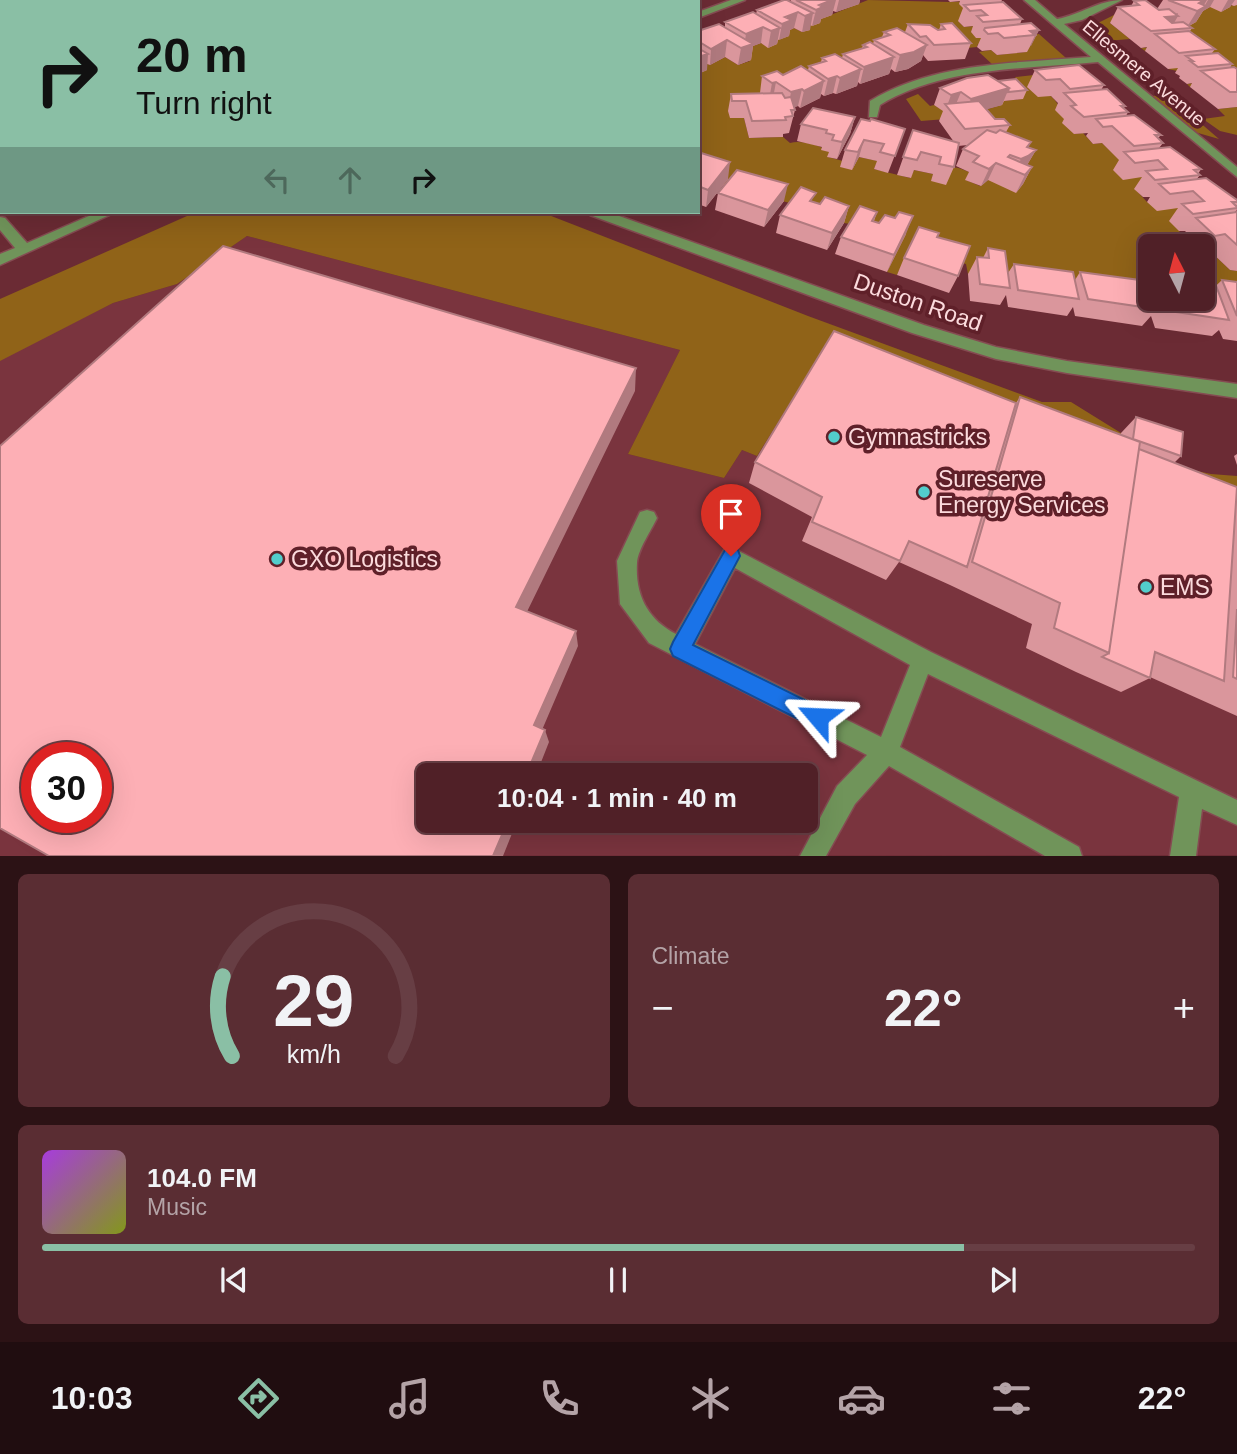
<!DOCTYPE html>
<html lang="en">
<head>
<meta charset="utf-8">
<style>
  body { margin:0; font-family:Arial,sans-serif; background:#5a2d33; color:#f1f3f6; height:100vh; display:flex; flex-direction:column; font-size:26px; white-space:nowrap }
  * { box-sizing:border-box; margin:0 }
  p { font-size:23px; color:#b4a3a7 }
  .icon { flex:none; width:38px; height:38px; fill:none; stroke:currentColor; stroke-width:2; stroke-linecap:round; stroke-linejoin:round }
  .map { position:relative; height:856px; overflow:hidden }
  .panel { display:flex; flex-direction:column; gap:18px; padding:18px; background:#2c1215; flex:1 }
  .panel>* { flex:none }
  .banner { position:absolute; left:0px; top:0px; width:700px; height:214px; box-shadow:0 7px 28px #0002,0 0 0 2px #673e44; background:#8abfa5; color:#111; overflow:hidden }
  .needle { width:46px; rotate:354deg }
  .buttons { position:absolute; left:1138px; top:234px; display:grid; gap:14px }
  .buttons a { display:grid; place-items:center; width:77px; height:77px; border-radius:10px; background:#502027; box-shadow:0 7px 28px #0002,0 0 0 2px #673e44; font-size:35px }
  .speed { position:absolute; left:21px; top:742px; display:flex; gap:14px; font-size:35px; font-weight:700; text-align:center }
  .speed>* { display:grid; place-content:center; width:91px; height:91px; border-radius:50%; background:#502027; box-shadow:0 7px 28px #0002,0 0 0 2px #673e44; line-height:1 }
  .speed .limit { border:10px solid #d22; background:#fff; color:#111 }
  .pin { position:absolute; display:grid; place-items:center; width:60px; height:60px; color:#fff; margin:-72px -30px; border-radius:50% 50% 50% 0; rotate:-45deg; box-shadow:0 0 7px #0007 }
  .pin .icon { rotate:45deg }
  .me { position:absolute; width:77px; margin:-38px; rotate:296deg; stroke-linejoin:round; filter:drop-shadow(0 0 5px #0008) }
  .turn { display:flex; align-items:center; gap:24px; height:147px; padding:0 21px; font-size:32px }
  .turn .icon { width:91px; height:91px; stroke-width:2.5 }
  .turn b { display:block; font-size:49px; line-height:60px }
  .lanes { display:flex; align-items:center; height:66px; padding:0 21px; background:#0003; justify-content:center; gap:35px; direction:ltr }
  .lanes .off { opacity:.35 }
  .big { font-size:52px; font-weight:700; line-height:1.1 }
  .panel .tile { flex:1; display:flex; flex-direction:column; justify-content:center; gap:10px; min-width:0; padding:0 24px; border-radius:10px; background:#5a2d33 }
  .panel .dial { align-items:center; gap:0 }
  .dial svg { height:182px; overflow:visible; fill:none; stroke:#673e44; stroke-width:7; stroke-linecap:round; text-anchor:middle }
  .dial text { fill:#f1f3f6; stroke:none }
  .song { display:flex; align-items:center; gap:21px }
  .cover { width:84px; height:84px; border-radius:10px; background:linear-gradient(135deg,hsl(280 70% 55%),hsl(70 70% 35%)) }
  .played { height:7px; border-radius:4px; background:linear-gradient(90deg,#8abfa5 80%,#673e44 80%) }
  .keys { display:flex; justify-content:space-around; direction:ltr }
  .heat { display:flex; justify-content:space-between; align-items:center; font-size:38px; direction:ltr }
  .panel .tiles { flex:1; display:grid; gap:18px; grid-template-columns:1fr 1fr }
  .tile:last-child { grid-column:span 2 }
  .trip { position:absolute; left:416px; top:763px; width:402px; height:70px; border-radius:10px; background:#502027; box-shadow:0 7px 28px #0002,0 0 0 2px #673e44; font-weight:700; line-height:70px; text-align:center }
  .tabs { display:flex; height:112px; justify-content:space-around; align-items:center; background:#200d10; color:#b4a3a7 }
  .tabs .icon { width:49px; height:49px }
  .tabs .active { color:#8abfa5 }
  .tabs b { font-size:32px; color:#f1f3f6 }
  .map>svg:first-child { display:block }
  .built { fill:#7a343e; fill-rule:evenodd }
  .green { fill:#906318 }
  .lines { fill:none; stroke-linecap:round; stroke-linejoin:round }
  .minor-casing { stroke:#854b52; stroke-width:3 }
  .minor { fill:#70945a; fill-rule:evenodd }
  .wall { fill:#da969c }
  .shaded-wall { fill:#b17a7f }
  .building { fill:#fdafb5; stroke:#b17a7f; stroke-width:2; fill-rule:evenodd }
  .route { fill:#1a73e8; stroke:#114b97; stroke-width:2 }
  .poi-dot { fill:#52cdcc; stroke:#5f2029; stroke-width:2.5 }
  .labels { text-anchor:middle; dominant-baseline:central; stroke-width:7; stroke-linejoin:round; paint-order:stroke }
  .far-street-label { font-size:19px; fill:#fcdbdd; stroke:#5f2029 }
  .street-label { font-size:23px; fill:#fcdbdd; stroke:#5f2029 }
  .poi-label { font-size:23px; fill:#fcdbdd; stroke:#5f2029; text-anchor:start }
</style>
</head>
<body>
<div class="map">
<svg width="1237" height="856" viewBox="0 0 1237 856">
  <rect width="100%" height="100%" fill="#6b2b34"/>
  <!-- built -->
  <path class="built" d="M247 236 680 350 628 454 724 478 742 450 757 456 823 348 1065 447 1237 513V855L0 856V359L113 303 177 284ZM37 758H96V817H37ZM429 775H807V821H429Z"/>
  <!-- green -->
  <path class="green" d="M868 0 950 2 990 0 959 3 973 17 959 22 964 27 975 26 1016 36 1039 34 1066 58 993 65 979 52 991 50 997 55 1026 52 978 44 977 47 957 49 951 42 760 93 730 117 744 118 749 138 783 137 790 143C802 140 819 145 830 152L828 157 843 161 841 167 852 169 859 157 878 161 874 169 910 178 914 170 933 174 932 181C950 167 950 163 971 173L966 180 980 186 988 180 971 117 921 121 906 99 918 94 930 106 934 105C952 118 980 112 1001 105V101L1022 99 1012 88 1023 86 1015 77 1079 70 1051 96C1063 108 1065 120 1074 134L1083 133 1093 144 1102 143 1123 163 1146 177 1135 189 1147 202 1180 208 1179 231 1194 247H1150V293L968 274 966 264 929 254 912 245 897 275 887 272 905 233 844 223 797 205 723 185 698 170V74L706 63 710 65 725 57 738 65 750 61 737 52 761 43 768 47 769 39 794 28 802 32 803 26Z
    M1237 5V94L1222 84 1190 87 1187 84 1219 80 1168 69 1179 47 1145 51 1141 48 1180 44 1173 38V22L1189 19 1210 7Z
    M1122 11 1110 23 1130 39 1106 41 1090 27Z
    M1168 95 1219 139 1191 131 1151 96Z
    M1237 107V135L1220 131 1203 119 1225 116 1218 109Z
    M196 212H541L808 316 1042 402H1071L1121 433 1117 454 1211 474 1237 476V513L1065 447 824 348 757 456 742 450 724 478 628 454 680 350 247 236 177 284 113 303 0 361V299Z
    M1210 251 1230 270 1237 271V305L1202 299V252Z"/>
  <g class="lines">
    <!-- minor casing -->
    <g class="minor-casing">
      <path id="minor" d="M294 0H304L292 2Z
        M731 0H745L698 18V12Z
        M1024 0H1035L1057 19C1080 15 1099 0 1122 0L1082 20 1064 24 1237 167V177L1098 62C1027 69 942 67 880 105L877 117H869L870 101C934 62 1018 63 1091 57Z
        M98 212H116L0 265V254L15 248 0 230V217L5 218 27 243Z
        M588 212H608L924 325 996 347 1067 361 1237 384V398L1067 373 996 359 912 333 590 215Z
        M647 510 654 512 657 518C651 531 638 549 637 563 635 595 648 620 676 634L724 550 731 547 931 652 1237 800V825L1202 809 1196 856H1170L1179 797 928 674 900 747 1079 847 1082 856H1045L889 766 855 804 826 856H800L837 786 867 755 649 643 620 604 617 561 640 512ZM735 568 910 665 881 737 695 644Z"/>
    </g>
    <!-- minor -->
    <use href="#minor" class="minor"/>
  </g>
  <!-- wall -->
  <path class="wall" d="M548 0H610V1L548 2Z
    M791 0H860L859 4 836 12 833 11 832 15 821 19 820 23 812 26 810 25V30L802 32 794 28 790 30 789 36 778 40 777 44 768 48 761 43 753 46 751 60 738 65 725 57 710 65 707 64V70L698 74V31L725 27V22L756 14 757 10 790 2Z
    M948 0H1002L1001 2 1022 19 1020 24 1039 30 1027 52 997 55 991 50 982 51 977 47 981 38H976L971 32 973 26 964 27 958 21 963 8 959 4 960 1 950 2Z
    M1163 0H1214V1V0H1237V5L1234 6 1231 5 1230 7 1221 12 1210 7 1203 11 1196 22 1189 26 1192 28 1190 31 1215 49 1212 53 1232 64 1230 68 1237 92V107L1218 109 1190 87 1192 83 1187 84 1179 78 1180 76 1175 73 1178 68 1168 69 1145 51 1147 47 1141 48 1110 23 1118 7 1131 6 1134 1 1157 9Z
    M908 24 939 30 941 24 971 43 965 59 928 61 923 55 921 61 908 69 895 72 891 69 889 74 860 84 858 82 857 86 836 94 833 93 824 96 821 94 820 98 800 108 798 106 794 107 795 110 789 133 783 134V137L749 138 744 118H730L728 111 731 94 760 93 762 76 783 75 808 70 809 66 821 62 822 58H842L843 54 862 48 863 45 873 44 874 40 882 37 884 32H905Z
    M2 40V66L0 63V41Z
    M1035 70 1104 85 1101 90 1125 106 1124 108 1128 112 1126 116 1161 135 1158 138 1163 143 1159 148 1201 169 1198 174 1200 175 1196 180 1237 200V205L1236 206 1237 210 1235 212H1237V271L1230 270 1210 251 1202 253V247H1194L1182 235 1186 231H1179L1169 221 1178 208 1157 211 1147 202 1150 197H1143L1134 189 1142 177 1123 180 1113 170 1119 160 1102 143 1093 144 1086 136 1088 133 1074 134 1062 123 1064 119 1055 110 1058 103 1051 96 1038 97 1027 87Z
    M998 81 1027 90 1023 99 1004 101 1002 105 986 109 995 119 1010 125 1006 132 1029 147 1036 150 1027 165 1032 167 1023 184 1016 193 988 180 981 186 965 180 969 172 956 166 963 149 968 145 958 146 954 167 946 185 931 181 933 174 914 170 911 178 897 175 913 130 954 142 939 121 943 111 934 105 940 88Z
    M855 117 850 134 837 159 827 157 829 152 821 150 822 147 797 141 801 124Z
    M861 119 905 129 888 173 874 169 877 161 859 157 852 170 840 167 845 150Z
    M698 152 728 179 706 207 698 204Z
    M718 193 784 201 764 227 715 210Z
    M814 202 820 204 849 206 844 223 827 250 776 233 780 215Z
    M877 212 874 221 906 234 887 272 835 254 841 237Z
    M937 237 958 276 949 293 897 275 904 258Z
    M988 248 1008 273 1014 264 1075 280 1080 272 1149 286 1150 285V299H1202L1222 280 1237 282V341L1223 339 1219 330 1212 336 1155 328 1151 316 1142 326 1075 316 1073 307 1067 316 1008 307 1006 295 1000 305 970 301 968 274 977 257 983 258Z
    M1020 397 1120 435 1121 433 1136 417 1181 456 1174 463 1237 487V716L1150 677V678L1121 692 1076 672 1026 648 1032 624 950 585 899 562 886 580 802 541 812 517 749 483 755 462 1016 403Z
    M1237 454V465L1234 456Z"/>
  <!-- shaded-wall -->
  <path class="shaded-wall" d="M9 0H25L26 2H7Z
    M578 0H589V2H573Z
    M596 0H610V1L596 2Z
    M622 0H632V1L622 2Z
    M832 0H836L832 15 821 19 820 23 812 26 816 10 819 5Z
    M839 0H860L859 4 836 12Z
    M1204 0H1207L1202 8 1204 7 1208 0H1214L1210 7 1203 11 1196 22 1187 27 1197 11 1199 3Z
    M1228 0H1235L1230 7 1221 12Z
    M2 6V31L0 32V7Z
    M798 12 794 28 790 30 789 36 779 40 782 24 785 17Z
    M813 13 810 30 802 32 805 16Z
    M1178 13 1177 16H1178L1170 30 1165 17Z
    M763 27 761 43 753 46 751 60 738 65 741 48 744 47 746 34Z
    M780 28 777 44 768 48 771 31Z
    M1039 30 1031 46H1030L1035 35 1030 31Z
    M727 40 725 57 710 65 711 49Z
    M927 45 921 61 908 69 895 72 900 55Z
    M708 54 707 70 698 74 699 57Z
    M894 57 889 74 860 84 864 67Z
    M861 69 857 86 836 94 840 78Z
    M837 76 833 93 824 96 828 79Z
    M824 81 820 98 800 108 804 91Z
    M776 82 773 98 769 100 772 83Z
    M1009 88 1002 105 964 116 971 99Z
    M802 89 798 106 788 109 791 92Z
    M961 92 954 109 947 106 951 95Z
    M855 117 850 134 837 159 842 142Z
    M864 140 859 157 852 170 858 152Z
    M1031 142 1023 158 1036 150 1026 167 1015 171 1027 147Z
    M730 162 728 179 706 207 708 190Z
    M996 163 988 180 981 186 989 169Z
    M1032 167 1023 184 1016 193 1025 175Z
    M788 184 784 201 764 227 768 210Z
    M849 206 844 223 827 250 832 233Z
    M913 216 906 234 887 272 894 255Z
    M636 368 635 391 521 624 516 607Z
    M576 631 578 646 539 737 534 725Z
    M545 730 549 742 536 775H526Z
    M508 821H517L503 856H493Z"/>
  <!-- building -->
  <path class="building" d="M0 0H9L7 2H2V6L0 7Z
    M563 0H578L573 2H566Z
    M784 0H787L813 13 805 16 798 12 785 17 792 20 782 24 757 10Z
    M796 0H832L819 5 823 7 816 10Z
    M1145 0 1159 10 1169 9 1178 16 1165 17 1172 23 1183 22 1192 28 1151 31 1118 7 1139 5 1134 1Z
    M1168 0H1204L1199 3 1206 6 1197 11Z
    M1003 2 1022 19 983 22 977 16 987 15 981 10 970 11 964 5Z
    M753 12 780 28 771 31 763 27 746 34 725 22Z
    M952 23 971 43 934 45 926 36 920 37 908 24 930 25 938 30 945 29 941 24Z
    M1031 23 1039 30 1030 31 1035 35 1004 38 998 33 988 34 984 30 985 28Z
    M719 24 753 44 741 48 727 40 711 49 698 41V31Z
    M897 28 927 45 914 52 900 55 874 40 890 35 884 32Z
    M1189 31 1215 49 1179 53 1155 34Z
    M2 40V50L0 49V41Z
    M870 42 894 57 864 67 843 54 867 47 863 45Z
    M698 48 708 54 698 57Z
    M1218 53 1232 64 1198 67 1190 61H1193L1186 56Z
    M835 54 861 69 840 78 837 76 828 79 809 66 826 61 822 58Z
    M1079 65 1104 85 1070 89 1060 79 1046 80 1035 70Z
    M801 66 824 81 804 91 802 89 791 92 776 82 772 83 762 76 777 71 783 75Z
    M1234 67 1237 69V92H1230L1201 71Z
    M988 75 1009 88 971 99 961 92 951 95 940 88 967 78Z
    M1016 79 1027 90 1008 92 1009 88 998 81Z
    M1107 89 1125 106H1121L1128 112 1084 117 1071 106 1076 105 1064 93Z
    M782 93 785 98 791 97 795 110H791L793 116 785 117 786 120 752 121 746 101H732L731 94Z
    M979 101 995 119H1004L1010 125 965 129 945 104Z
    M813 108 855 117 842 142 832 140 834 135 826 133 827 130 801 124Z
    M1134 115 1161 135H1155L1163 143 1134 146 1112 126 1103 127 1096 119Z
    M861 119 870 121 871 119 905 129 895 156 880 152 884 144 864 140 858 152 845 150Z
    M913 130 959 143 954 167 939 164 941 157 921 152 917 160 903 157Z
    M987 130 996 133 1000 130 1031 142 1027 147 1036 150 1028 156 1021 159 1010 155 1008 157 1032 167 1025 175 996 163 989 169 973 162 979 156 963 149Z
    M1170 147 1201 169 1194 170 1200 175 1155 180 1146 171 1167 169 1158 160 1135 163 1124 152Z
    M698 152 730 162 708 190 698 186Z
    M737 170 788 184 768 210 718 193Z
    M1206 178 1237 200V202H1232L1237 207V208L1193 214 1182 204 1204 201 1193 191 1170 194 1159 184Z
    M801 187 816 193 810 201 820 204 825 197 849 206 832 233 780 215Z
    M860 206 877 212 872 221 879 223 885 215 895 218 899 212 913 216 894 255 841 237Z
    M1237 212V245L1225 234 1215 236 1196 218Z
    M919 227 939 233 937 237 970 246 958 276 904 258Z
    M223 246 636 368 516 607 576 631 534 725 545 730 526 775H429V821H508L493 856H49L0 828V446ZM37 758H96V817H37Z
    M988 248 1005 251 1010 288 980 284 977 257 989 258Z
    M1014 264 1073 272 1079 299 1018 290Z
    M1080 272 1147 281 1150 290V299H1153L1156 309 1088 299Z
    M1222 280 1237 282V316Z
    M1202 281 1215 283 1229 320 1170 311 1166 299H1202Z
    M834 331 1016 403 967 567 909 541 900 561 812 522 822 497 755 462Z
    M1020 397 1140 442 1109 653 1054 628 1060 603 972 562Z
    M1136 417 1183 432 1181 456 1133 439Z
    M1139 449 1237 487 1224 681 1155 652 1150 678 1102 657 1109 653Z
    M1237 609V679L1233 677Z"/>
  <!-- route -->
  <path class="route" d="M731 547 738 550 740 556 693 645 825 710 828 717 825 725 818 728 810 725 673 656 670 649 673 642 725 550Z"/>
  <!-- markers -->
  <g class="poi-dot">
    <circle cx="834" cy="437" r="7"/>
    <circle cx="924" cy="492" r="7"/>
    <circle cx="277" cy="559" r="7"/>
    <circle cx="1146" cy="587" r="7"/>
  </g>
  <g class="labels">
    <!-- far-street labels -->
    <g class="far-street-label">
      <text transform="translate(1144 73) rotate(40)">Ellesmere Avenue</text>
    </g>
    <!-- street labels -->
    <g class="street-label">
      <text transform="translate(918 302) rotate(19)">Duston Road</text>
    </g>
    <!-- poi labels -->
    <g class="poi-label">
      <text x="848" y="437">Gymnastricks</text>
      <text x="938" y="479">Sureserve<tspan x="938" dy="26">Energy Services</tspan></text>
      <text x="291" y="559">GXO Logistics</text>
      <text x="1160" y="587">EMS</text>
    </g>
  </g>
</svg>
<div class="buttons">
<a><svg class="needle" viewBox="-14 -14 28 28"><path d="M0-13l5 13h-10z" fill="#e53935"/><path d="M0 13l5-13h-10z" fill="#b4a3a7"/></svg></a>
</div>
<div class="speed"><div class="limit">30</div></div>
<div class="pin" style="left:731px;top:556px;background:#d93025"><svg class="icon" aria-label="arrive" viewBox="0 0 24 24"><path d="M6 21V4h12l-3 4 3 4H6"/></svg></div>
<svg class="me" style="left:818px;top:717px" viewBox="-20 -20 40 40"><path d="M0-17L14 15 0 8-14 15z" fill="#1a73e8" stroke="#fff" stroke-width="4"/></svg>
<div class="trip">10:04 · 1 min · 40 m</div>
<div class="banner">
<div class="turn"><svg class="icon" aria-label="right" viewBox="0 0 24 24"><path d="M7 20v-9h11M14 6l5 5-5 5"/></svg><div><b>20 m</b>Turn right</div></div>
<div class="lanes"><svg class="icon off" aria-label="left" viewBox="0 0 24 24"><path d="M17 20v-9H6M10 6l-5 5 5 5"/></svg><svg class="icon off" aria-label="ahead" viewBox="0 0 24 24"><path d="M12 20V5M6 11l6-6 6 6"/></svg><svg class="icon" aria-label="right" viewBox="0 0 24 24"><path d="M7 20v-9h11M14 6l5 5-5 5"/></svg></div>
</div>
</div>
<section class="panel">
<div class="tiles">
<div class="tile dial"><svg viewBox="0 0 100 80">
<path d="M14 69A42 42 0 1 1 86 69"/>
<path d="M14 69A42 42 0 0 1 10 34" stroke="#8abfa5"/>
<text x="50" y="56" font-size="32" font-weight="700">29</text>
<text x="50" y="72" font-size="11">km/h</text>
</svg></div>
<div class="tile"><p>Climate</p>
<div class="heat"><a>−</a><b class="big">22°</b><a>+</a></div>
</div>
<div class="tile">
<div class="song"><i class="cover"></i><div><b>104.0 FM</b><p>Music</p></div></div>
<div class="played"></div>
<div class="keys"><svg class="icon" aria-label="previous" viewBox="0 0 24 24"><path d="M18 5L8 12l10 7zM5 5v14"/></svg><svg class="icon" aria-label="pause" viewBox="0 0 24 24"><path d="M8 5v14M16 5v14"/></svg><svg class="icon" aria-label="next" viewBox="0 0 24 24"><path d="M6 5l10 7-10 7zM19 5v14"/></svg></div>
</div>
</div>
</section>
<nav class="tabs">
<b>10:03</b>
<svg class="icon active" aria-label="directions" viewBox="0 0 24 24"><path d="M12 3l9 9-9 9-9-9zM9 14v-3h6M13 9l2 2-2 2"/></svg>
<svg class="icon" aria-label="music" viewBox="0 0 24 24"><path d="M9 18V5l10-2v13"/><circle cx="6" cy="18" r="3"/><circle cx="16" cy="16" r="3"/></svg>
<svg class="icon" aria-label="phone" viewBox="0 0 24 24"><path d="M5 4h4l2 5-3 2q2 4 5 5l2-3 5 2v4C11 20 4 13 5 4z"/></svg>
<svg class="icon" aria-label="climate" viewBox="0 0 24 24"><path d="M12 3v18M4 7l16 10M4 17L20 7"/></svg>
<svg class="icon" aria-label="car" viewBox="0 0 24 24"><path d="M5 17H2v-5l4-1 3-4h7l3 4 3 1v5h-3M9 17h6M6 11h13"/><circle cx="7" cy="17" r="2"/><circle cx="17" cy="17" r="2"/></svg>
<svg class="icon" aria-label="filters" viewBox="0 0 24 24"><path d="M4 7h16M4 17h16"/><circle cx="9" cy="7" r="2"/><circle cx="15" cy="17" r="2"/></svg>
<b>22°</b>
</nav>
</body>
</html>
